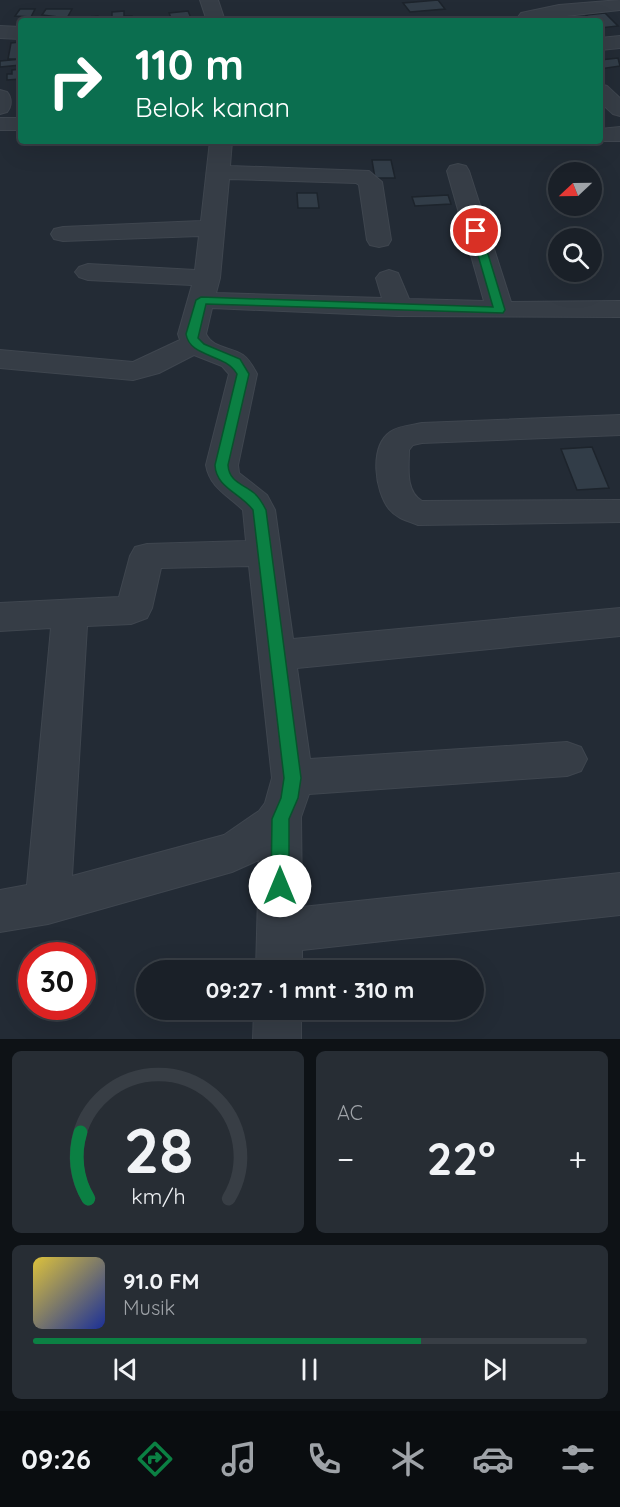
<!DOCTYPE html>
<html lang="id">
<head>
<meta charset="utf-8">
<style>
  body { margin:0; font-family:Quicksand,sans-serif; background:#272d34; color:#f1f3f6; height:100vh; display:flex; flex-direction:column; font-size:22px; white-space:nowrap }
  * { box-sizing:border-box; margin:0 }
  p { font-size:20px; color:#9fa3a8 }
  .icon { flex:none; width:33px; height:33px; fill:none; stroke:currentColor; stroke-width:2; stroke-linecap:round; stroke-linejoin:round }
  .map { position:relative; height:1039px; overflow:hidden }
  .panel { display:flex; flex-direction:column; gap:12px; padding:12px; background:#0e1216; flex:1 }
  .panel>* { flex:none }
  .guide { position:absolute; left:18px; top:18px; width:585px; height:126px; border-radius:6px; box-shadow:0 6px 24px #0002,0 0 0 2px #383e45; background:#0b6e4f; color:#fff; overflow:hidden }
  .needle { width:39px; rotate:248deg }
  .fabs { position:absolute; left:548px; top:162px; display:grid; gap:12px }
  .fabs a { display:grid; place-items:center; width:54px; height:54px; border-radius:50%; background:#1a2028; box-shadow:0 6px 24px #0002,0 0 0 2px #383e45; font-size:30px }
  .speed { position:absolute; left:18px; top:942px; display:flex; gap:12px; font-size:30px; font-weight:700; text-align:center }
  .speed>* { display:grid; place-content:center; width:78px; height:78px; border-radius:50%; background:#1a2028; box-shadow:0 6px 24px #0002,0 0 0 2px #383e45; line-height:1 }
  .speed .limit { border:9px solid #d22; background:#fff; color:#111 }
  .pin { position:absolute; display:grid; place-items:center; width:51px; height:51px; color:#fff; margin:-26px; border:3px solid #fff; border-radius:50%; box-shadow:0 2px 6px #0007 }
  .me { position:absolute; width:66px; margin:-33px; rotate:0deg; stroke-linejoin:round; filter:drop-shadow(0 0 4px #0008) }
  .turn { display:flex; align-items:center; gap:21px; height:126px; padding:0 18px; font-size:27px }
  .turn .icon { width:78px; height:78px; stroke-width:2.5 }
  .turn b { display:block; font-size:42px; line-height:51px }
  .big { font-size:45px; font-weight:800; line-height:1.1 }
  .panel .tile { flex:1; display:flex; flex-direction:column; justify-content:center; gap:9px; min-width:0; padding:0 21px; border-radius:9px; background:#272d34 }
  .panel .dial { align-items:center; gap:0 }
  .dial svg { height:156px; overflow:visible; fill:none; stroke:#383e45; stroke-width:7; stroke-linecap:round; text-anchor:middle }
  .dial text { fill:#f1f3f6; stroke:none }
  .song { display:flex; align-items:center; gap:18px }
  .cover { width:72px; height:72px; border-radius:9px; background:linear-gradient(135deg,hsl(50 70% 55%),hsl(230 70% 35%)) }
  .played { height:6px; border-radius:3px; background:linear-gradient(90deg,#0b8043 70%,#383e45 70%) }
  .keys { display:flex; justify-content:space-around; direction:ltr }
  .heat { display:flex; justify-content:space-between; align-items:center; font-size:33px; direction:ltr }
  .panel .tiles { flex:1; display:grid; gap:12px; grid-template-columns:1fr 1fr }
  .tile:last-child { grid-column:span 2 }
  .trip { position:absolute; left:136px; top:960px; width:348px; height:60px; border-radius:30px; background:#1a2028; box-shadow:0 6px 24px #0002,0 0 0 2px #383e45; font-weight:800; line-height:60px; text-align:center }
  .tab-bar { display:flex; height:96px; justify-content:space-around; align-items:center; background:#0a0d10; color:#9fa3a8 }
  .tab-bar .icon { width:42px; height:42px }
  .tab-bar .selected { color:#0b8043 }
  .tab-bar b { font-size:27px; color:#f1f3f6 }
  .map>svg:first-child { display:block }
  .building { fill:#323d48; stroke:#1d242c; stroke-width:1.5 }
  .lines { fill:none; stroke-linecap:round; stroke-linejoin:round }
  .street-casing { stroke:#3f464f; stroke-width:2 }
  .street { fill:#363d46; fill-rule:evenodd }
  .route { fill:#0b8043; stroke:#07532c; stroke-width:1.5 }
</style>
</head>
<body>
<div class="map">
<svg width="620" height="1039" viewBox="0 0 620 1039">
  <rect width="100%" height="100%" fill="#232b35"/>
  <!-- building -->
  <path class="building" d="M438 0 445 9 410 12 403 3Z
    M20 9H35L31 17 15 16Z
    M46 9H72L67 18 42 15Z
    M124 11V16H132V21H103V17H112V12Z
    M188 11 191 18 172 20 169 13Z
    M605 13 618 26 600 28V21H593L586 15Z
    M98 16 99 21H77V18Z
    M20 42 17 59H8L11 43Z
    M618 58 620 66 600 69V60Z
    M21 59V65L0 67V61Z
    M21 69V79L7 80V74H12V70Z
    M372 160H391L395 178H375Z
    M297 193H317L319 208H298Z
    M448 195 451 204 415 206 412 197Z
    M592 447 609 488 577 490 561 449Z"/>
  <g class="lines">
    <!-- street casing -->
    <g class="street-casing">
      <path id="street" d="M200 0H218L225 21H207Z
        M620 0V10L521 21 518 17 521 13 559 5Z
        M0 26 21 27V39L0 38Z
        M620 36V48L600 50V38Z
        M600 84 607 86 620 98V116L613 114 600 102Z
        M0 90 7 92C12 98 12 106 7 112L0 114Z
        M0 118H21V130H0Z
        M620 127V141H594H600V129Z
        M210 141H232L230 166 369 171 382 182 391 240 388 245 379 247 370 245 367 240 359 185 356 183 229 179 220 278 216 293 382 298 376 278 380 273 389 270 398 273 409 299 484 301 447 171 450 166 458 164 466 166 469 171 511 302 620 301V317L398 316 212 308 206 334C212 348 231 347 243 355 250 360 253 367 257 374L238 465 239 473 267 495 275 510 293 639 620 608V636L297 668 310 759 567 742 581 747 587 759 581 771 567 776 309 794 301 817 302 907 620 873V915L302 950V970H256L259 860 232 872 48 924 0 932V890L27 885 51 628 0 631V603L119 597 130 556 135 547 147 544 246 541 243 510C228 495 210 488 206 465L229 374 222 366 194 355 159 373 133 380 0 368V350L133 362 180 340 178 334 192 285 88 280 79 277 75 272 79 267 88 264 195 270 199 236 63 241 54 239 51 234 54 229 63 227 201 221ZM249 566 272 778 265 803 259 811 224 835 72 876 87 626 131 624 147 618 152 608 161 568Z
        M620 415V435L422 443 413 445 409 450C409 468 405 491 422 501L620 500V522L418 525C408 521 396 518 389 509 375 491 369 447 390 432 398 426 413 425 422 423Z
        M254 1010H301V1039H253Z"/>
    </g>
    <!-- street -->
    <use href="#street" class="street"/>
  </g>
  <!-- route -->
  <path class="route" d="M472 228 481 231 505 310 503 313 206 304 198 338 204 344 240 359 249 374 228 465C229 482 243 484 254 493 259 497 263 504 266 510L301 778 298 798 289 819V886L287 893 280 895 274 893 271 886 272 819 281 798 284 778 253 510C241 493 216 488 215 465L237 374C225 353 190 358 186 334L196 300 201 297 493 307 471 231Z"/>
</svg>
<div class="fabs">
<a><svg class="needle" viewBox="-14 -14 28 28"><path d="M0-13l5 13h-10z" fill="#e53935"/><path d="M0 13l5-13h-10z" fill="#9fa3a8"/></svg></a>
<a><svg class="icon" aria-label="search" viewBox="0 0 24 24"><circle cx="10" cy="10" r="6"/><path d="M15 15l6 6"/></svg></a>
</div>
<div class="speed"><div class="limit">30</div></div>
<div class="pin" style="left:476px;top:231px;background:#d93025"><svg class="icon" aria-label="arrive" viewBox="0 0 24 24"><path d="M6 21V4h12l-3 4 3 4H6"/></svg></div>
<svg class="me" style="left:280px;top:886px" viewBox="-20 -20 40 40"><circle r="19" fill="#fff"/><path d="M0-13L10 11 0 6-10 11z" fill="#0b8043"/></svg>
<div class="trip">09:27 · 1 mnt · 310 m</div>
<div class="guide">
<div class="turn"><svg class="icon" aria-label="right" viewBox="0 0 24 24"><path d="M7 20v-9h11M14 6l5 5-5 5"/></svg><div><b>110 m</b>Belok kanan</div></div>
</div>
</div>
<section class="panel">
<div class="tiles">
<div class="tile dial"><svg viewBox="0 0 100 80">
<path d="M14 69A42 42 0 1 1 86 69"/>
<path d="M14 69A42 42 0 0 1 10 35" stroke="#0b8043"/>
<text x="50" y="56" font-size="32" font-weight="700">28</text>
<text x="50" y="72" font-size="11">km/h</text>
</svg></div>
<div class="tile"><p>AC</p>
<div class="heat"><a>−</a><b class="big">22°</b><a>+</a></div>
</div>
<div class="tile">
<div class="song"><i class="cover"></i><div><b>91.0 FM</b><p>Musik</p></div></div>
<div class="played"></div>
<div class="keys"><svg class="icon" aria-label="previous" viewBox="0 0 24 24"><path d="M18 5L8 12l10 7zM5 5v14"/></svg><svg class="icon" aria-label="pause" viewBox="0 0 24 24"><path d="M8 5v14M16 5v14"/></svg><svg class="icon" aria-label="next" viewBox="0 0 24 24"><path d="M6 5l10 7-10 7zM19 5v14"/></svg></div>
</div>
</div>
</section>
<nav class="tab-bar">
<b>09:26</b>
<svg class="icon selected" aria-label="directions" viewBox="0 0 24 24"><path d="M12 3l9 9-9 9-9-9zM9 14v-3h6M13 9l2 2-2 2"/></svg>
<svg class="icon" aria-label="music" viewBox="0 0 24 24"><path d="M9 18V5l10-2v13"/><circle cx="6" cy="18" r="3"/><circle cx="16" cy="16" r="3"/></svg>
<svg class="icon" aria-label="phone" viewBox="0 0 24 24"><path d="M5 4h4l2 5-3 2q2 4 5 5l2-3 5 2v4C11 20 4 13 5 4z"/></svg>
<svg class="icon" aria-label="climate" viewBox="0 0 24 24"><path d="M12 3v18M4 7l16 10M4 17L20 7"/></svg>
<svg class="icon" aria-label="car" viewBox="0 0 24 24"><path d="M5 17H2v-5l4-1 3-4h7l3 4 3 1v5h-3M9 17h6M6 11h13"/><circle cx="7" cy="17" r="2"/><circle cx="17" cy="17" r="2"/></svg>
<svg class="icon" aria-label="filters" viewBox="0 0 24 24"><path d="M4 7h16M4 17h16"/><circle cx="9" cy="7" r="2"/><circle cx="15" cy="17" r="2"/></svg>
</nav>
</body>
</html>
